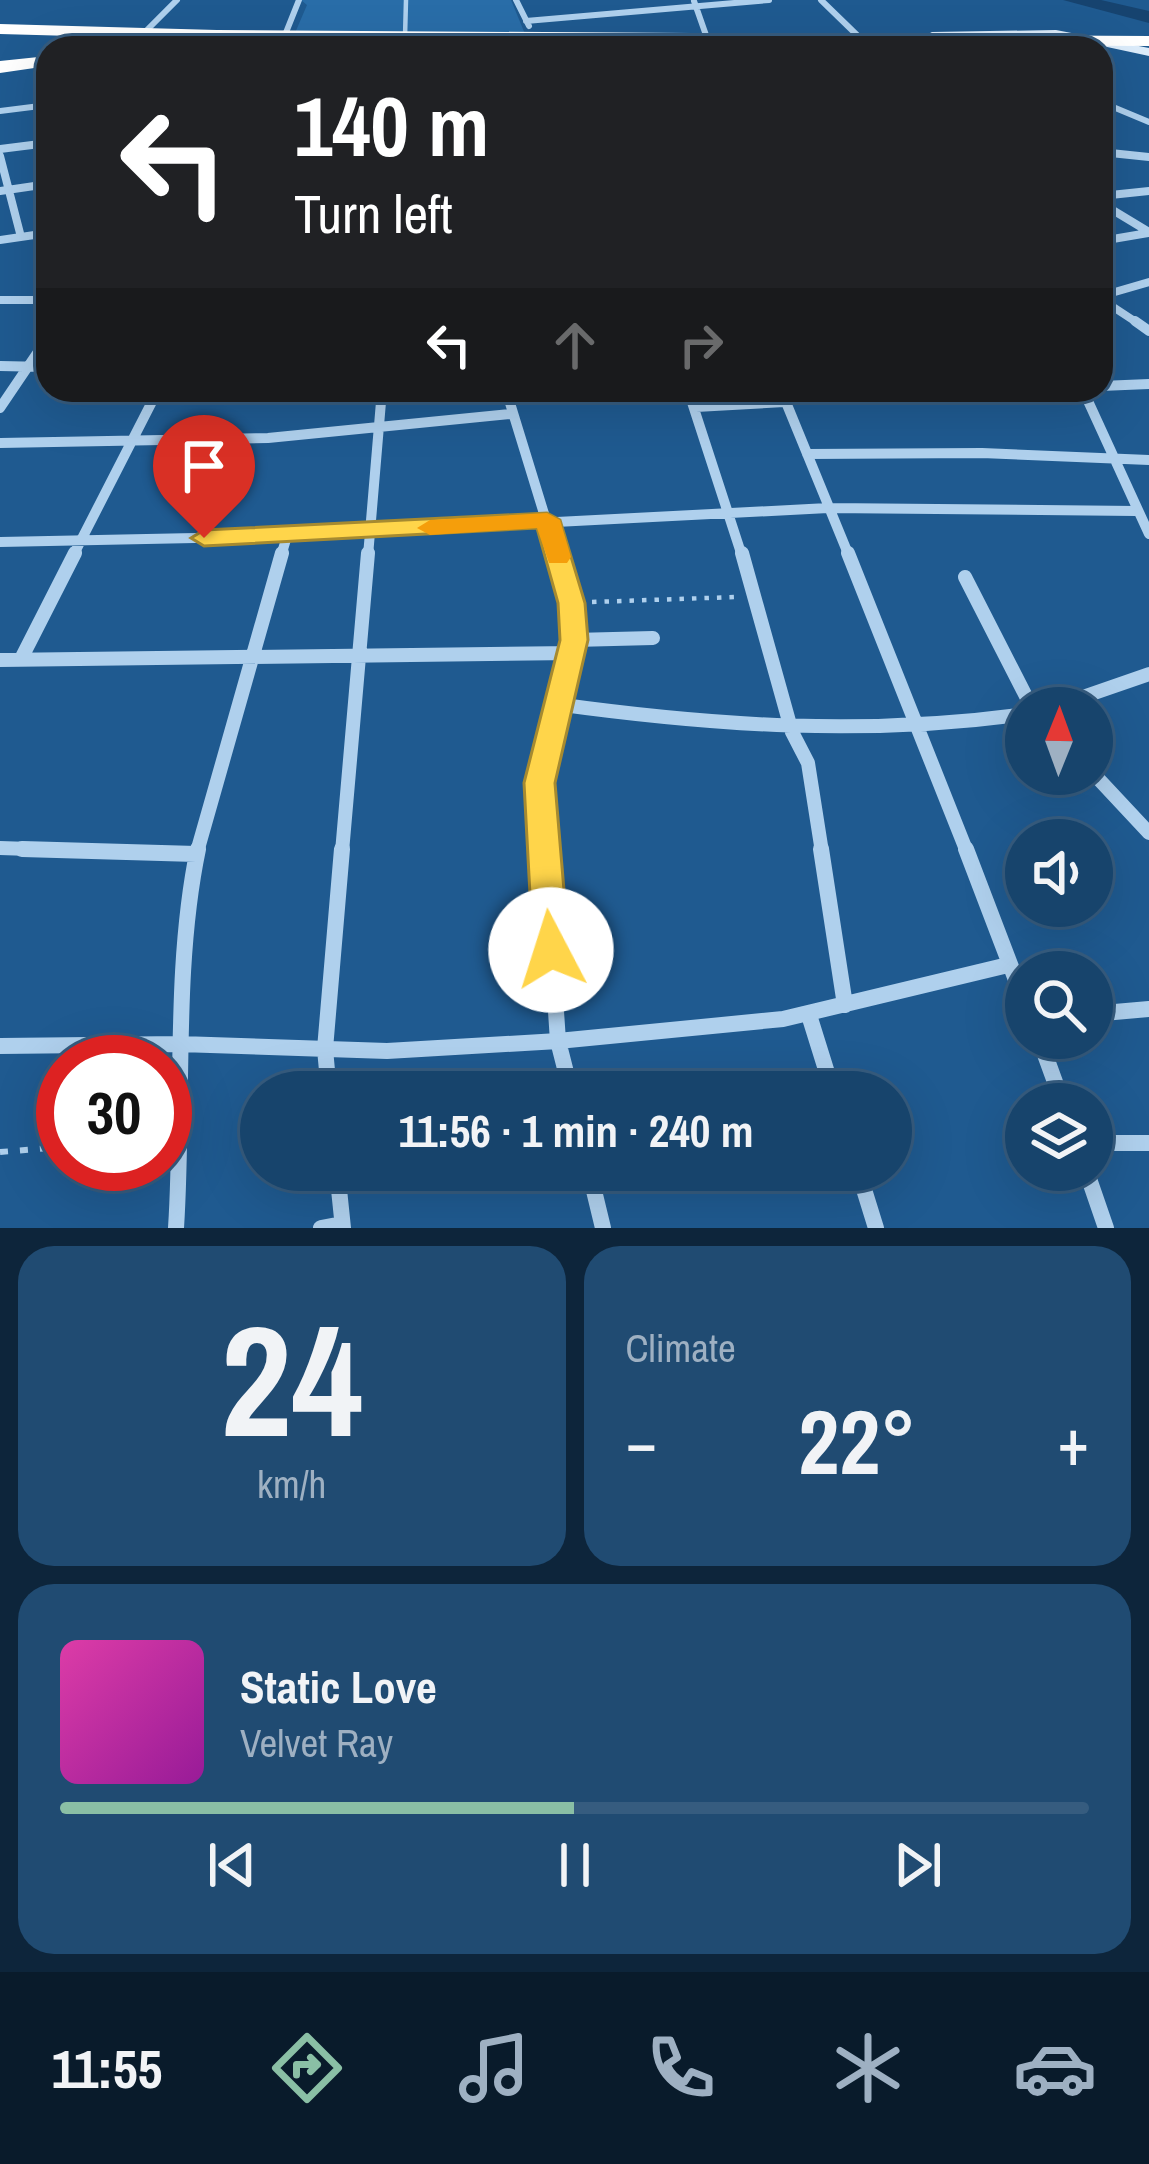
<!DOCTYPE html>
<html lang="en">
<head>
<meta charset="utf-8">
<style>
  body { margin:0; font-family:"Archivo Narrow",sans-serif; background:#204b72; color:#f1f3f6; height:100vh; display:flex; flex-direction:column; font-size:45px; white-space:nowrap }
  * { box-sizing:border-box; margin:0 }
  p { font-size:39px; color:#9eb0c2 }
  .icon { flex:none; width:66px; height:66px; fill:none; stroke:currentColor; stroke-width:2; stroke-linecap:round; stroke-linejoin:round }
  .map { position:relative; height:1228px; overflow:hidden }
  .sheet { display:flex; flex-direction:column; gap:18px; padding:18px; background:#0d253b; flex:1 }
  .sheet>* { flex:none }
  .hud { position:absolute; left:36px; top:36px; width:1077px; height:366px; border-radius:36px; box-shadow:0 12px 48px #0002,0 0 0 3px #365c7f; background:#202124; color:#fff; overflow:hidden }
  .needle { width:78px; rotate:1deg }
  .buttons { position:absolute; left:1005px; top:687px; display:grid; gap:24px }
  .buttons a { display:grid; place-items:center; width:108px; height:108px; border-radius:50%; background:#17446c; box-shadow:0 12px 48px #0002,0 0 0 3px #365c7f; font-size:60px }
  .speed { position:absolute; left:36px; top:1035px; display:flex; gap:24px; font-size:60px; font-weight:700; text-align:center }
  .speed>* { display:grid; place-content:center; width:156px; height:156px; border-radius:50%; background:#17446c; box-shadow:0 12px 48px #0002,0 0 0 3px #365c7f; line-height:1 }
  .speed .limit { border:18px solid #d22; background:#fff; color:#111 }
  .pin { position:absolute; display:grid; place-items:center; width:102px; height:102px; color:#fff; margin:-123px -51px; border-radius:50% 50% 50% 0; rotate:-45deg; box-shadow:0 0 12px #0007 }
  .pin .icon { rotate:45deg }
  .me { position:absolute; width:132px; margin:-66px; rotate:355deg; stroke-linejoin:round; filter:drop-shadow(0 0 9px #0008) }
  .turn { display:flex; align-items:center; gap:42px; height:252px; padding:0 60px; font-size:54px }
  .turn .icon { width:156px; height:156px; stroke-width:2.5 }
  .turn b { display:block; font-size:84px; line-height:102px }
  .lanes { display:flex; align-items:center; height:114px; padding:0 60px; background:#0003; justify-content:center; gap:60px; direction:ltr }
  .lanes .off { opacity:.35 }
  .big { font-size:90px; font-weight:700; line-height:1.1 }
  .sheet .tile { flex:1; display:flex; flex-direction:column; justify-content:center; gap:18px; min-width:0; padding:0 42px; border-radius:36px; background:#204b72 }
  .sheet .dial { align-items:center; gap:0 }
  .dial b { font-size:156px; line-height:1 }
  .song { display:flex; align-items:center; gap:36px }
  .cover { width:144px; height:144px; border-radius:18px; background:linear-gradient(135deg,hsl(320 70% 55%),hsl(300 70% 35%)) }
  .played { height:12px; border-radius:6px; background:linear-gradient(90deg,#8abfa5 50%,#365c7f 50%) }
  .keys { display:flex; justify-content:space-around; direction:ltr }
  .heat { display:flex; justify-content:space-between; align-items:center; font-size:66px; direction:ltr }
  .sheet .tiles { flex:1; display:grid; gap:18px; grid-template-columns:1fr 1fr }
  .tile:last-child { grid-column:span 2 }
  .trip { position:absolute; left:240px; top:1071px; width:672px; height:120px; border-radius:60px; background:#17446c; box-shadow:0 12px 48px #0002,0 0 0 3px #365c7f; font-weight:700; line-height:120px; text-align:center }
  .tab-bar { display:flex; height:192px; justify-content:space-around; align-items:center; background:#091b2b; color:#9eb0c2 }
  .tab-bar .icon { width:84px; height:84px }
  .tab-bar .on { color:#8abfa5 }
  .tab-bar b { font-size:54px; color:#f1f3f6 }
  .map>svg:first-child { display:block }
  .green { fill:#296da8 }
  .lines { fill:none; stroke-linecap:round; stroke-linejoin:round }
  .river { fill:#16436f; fill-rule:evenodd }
  .path-far1 { stroke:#afd0ed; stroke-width:4.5; stroke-dasharray:4.5 8; stroke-linecap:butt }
  .path { stroke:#afd0ed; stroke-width:6; stroke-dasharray:8 12; stroke-linecap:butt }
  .lane { stroke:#afd0ed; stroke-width:4.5 }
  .street-far4 { stroke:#afd0ed; stroke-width:6 }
  .street-far3 { stroke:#afd0ed; stroke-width:8 }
  .street-far2 { stroke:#afd0ed; stroke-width:10 }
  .street-far1 { stroke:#afd0ed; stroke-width:14 }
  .street { stroke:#afd0ed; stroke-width:16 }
  .secondary { fill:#dbebfa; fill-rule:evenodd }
  .highway { fill:#fff; fill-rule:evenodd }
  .route { fill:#ffd54a; stroke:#a68a30; stroke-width:3 }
  .slow { fill:#f59e0b }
</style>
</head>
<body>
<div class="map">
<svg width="1149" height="1228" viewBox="0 0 1149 1228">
  <rect width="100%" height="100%" fill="#1f5a90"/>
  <!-- green -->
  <path class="green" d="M301 0H511L525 34 295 33 307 5Z"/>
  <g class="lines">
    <!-- river -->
    <path class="river" d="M1063 0H1101L1149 11V23Z"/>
    <!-- path-far1 -->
    <path class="path-far1" d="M592 602 736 597"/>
    <!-- path -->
    <path class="path" d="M0 1152 63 1147"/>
    <!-- lane -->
    <path class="lane" d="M405 37 406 0"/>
    <!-- street-far4 -->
    <path class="street-far4" d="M516 0 529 26
      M821 0 858 36
      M694 1 707 38
      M526 21 769 0
      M144 33 177 0
      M285 35 299 0
      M668 43V48
      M180 44 183 48
      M815 44 818 48
      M437 48 438 42
      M558 48 559 43
      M1101 102 1149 122
      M0 111 48 105"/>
    <!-- street-far3 -->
    <path class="street-far3" d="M0 149 48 143
      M1101 152 1149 157
      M0 156 21 237
      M0 191 48 184
      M1101 196 1149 191
      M1101 203 1149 232
      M0 240 48 233
      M1101 241 1148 233
      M1101 296 1149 282
      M1101 299 1139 324
      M0 300H48"/>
    <!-- street-far2 -->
    <path class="street-far2" d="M1135 321 1149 331
      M0 366 48 367
      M1101 386 1149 384
      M506 390 557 556
      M688 390 742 556
      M781 390 849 556
      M1083 390 1149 534
      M508 400 689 392
      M696 407 784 402
      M0 408 48 337
      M0 443 268 438 510 414
      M807 454 982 453 1149 460
      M0 542 287 536 828 508 1136 511
      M73 556 158 390
      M281 556 287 536
      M368 556 382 390"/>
    <!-- street-far1 -->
    <path class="street-far1" d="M742 553 792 732 808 763 822 852
      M848 553 967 852
      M965 577 1032 708
      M574 640 653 638
      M21 659 75 553
      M0 660 572 653
      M556 704C715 726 867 736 1026 714
      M1051 708 1149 674
      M1092 772 1149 833
      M0 848 120 852
      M197 852 282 553
      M342 852 368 553
      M545 852 540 783 572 653 571 603 556 553"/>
    <!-- street -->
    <path class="street" d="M22 849 196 854
      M545 849 558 1041 571 1092
      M821 849 845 1005
      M966 849 1026 1006
      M1092 1014 1149 1009
      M809 1015 833 1092
      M1039 1038 1063 1104
      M0 1046 180 1044 387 1051 558 1041 783 1019 1008 965
      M329 1092 325 1049 342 849
      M1092 1143H1149
      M337 1170 343 1228
      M589 1170 603 1228
      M858 1170 876 1228
      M1086 1170 1106 1228
      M176 1228C184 1106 173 968 198 849
      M321 1228 342 1224"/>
    <!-- secondary -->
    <path class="secondary" d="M1056 30 1149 48V56L1056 36 932 38 926 35 932 32Z
      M875 41 920 44 926 48H871Z"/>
    <!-- highway -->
    <path class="highway" d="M0 24 217 30 1149 36V46L217 40 0 34Z
      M48 56V66L0 73V61Z"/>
  </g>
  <!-- route -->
  <path class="route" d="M547 513 560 520 585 603 588 640 555 783 569 950 564 961 551 965 539 961 533 950 524 783 560 640 558 603 537 528 204 546 191 538 204 530Z"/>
  <!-- slow -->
  <path class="slow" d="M547 513 560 520 571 557 567 563H549L537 528 430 535 417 528 430 520Z"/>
</svg>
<div class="buttons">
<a><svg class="needle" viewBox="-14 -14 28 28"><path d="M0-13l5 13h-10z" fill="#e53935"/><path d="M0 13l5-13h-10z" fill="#9eb0c2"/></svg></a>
<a><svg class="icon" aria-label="sound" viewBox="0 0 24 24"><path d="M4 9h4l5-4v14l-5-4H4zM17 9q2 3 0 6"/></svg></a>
<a><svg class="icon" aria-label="search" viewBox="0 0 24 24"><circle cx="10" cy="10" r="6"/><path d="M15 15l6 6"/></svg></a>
<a><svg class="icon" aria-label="layers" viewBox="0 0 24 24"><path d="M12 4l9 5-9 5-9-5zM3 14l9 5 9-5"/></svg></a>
</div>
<div class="speed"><div class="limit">30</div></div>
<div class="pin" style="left:204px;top:538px;background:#d93025"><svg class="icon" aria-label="arrive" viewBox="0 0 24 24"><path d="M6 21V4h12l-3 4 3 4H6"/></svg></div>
<svg class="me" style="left:551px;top:950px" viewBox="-20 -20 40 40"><circle r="19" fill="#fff"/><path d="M0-13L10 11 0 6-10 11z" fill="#ffd54a"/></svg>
<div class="trip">11:56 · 1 min · 240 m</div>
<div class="hud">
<div class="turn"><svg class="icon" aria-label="left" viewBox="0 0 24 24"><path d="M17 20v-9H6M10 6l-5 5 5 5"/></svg><div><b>140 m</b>Turn left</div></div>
<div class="lanes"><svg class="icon" aria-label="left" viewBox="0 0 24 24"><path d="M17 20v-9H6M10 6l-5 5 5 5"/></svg><svg class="icon off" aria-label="ahead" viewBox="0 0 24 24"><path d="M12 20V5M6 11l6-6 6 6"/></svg><svg class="icon off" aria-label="right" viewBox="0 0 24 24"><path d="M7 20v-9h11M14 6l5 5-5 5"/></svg></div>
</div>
</div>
<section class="sheet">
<div class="tiles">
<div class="tile dial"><b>24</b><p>km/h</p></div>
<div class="tile"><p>Climate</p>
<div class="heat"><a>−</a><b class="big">22°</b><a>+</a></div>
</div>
<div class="tile">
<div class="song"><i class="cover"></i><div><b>Static Love</b><p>Velvet Ray</p></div></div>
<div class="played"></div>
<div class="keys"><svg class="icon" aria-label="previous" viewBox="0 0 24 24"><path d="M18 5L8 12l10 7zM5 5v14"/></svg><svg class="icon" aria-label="pause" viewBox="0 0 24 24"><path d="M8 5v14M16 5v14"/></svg><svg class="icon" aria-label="next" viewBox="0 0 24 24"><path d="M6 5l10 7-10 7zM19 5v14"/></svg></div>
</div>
</div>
</section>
<nav class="tab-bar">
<b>11:55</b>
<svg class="icon on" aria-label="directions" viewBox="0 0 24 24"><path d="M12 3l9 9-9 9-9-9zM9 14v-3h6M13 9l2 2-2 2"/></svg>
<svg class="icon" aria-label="music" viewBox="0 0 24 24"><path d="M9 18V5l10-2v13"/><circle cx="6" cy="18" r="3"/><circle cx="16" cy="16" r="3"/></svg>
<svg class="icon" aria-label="phone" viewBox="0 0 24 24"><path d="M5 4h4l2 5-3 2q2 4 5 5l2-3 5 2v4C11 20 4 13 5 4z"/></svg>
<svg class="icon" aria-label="climate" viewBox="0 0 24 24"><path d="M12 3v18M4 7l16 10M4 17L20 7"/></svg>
<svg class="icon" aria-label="car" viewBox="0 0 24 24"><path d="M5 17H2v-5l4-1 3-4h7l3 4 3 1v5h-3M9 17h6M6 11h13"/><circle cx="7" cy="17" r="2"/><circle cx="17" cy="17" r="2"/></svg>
</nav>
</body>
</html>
